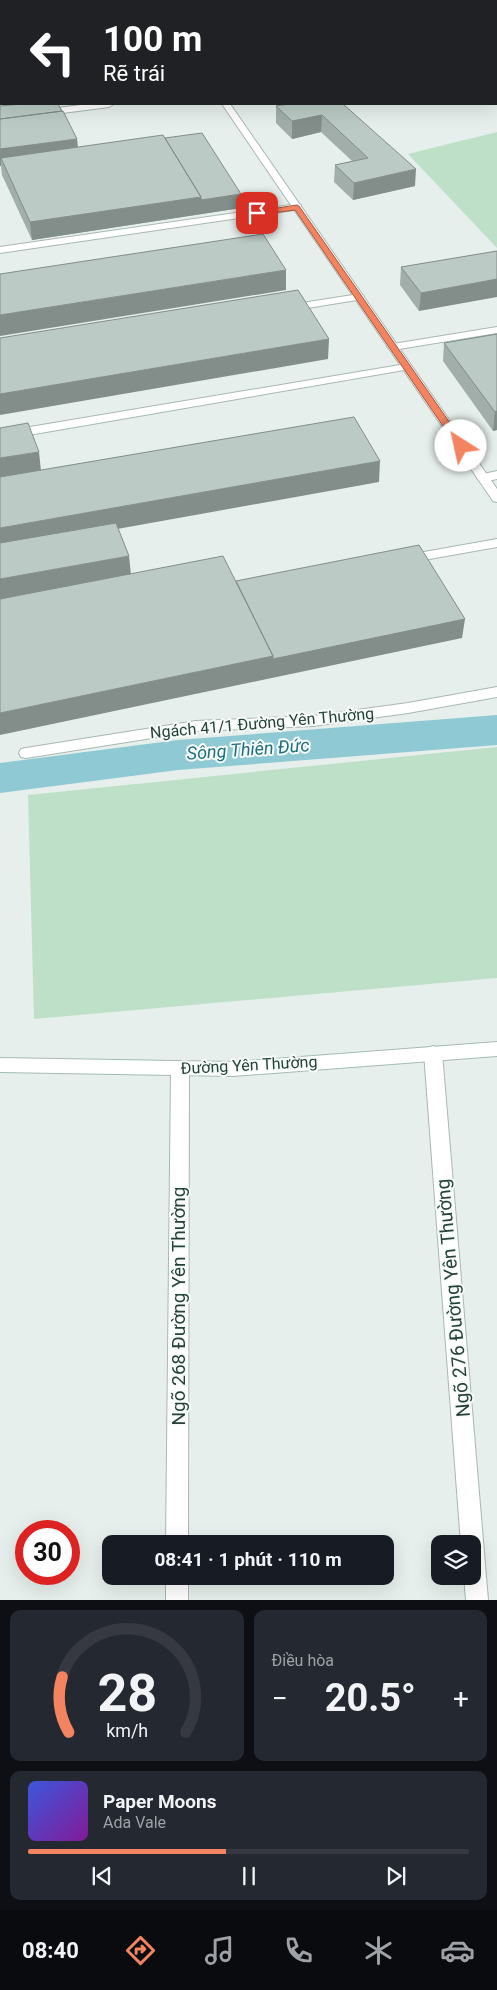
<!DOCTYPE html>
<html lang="vi">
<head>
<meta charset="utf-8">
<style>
  body { margin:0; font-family:Roboto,sans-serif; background:#242831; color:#f1f3f6; height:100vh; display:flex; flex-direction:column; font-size:19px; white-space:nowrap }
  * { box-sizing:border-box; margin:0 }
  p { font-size:16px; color:#9ea1a6 }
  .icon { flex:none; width:28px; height:28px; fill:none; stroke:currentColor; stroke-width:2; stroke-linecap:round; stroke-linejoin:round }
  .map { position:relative; height:1600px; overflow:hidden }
  .panel { display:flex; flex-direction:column; gap:10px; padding:10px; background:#0d0f14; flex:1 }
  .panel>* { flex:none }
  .hud { position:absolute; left:0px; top:0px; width:498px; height:105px; box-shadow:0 5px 20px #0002; background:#202124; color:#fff; overflow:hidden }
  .fabs { position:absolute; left:431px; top:1535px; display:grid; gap:10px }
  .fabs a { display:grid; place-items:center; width:50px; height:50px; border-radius:10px; background:#171b24; box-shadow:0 5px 20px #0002; font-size:25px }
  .speed { position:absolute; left:15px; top:1520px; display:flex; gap:10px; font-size:25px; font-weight:700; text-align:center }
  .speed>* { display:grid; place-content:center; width:65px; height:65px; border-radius:50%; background:#171b24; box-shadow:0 5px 20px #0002; line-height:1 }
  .speed .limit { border:8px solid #d22; background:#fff; color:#111 }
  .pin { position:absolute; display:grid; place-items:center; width:42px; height:42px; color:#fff; margin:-21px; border-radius:10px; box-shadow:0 2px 8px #0006 }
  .me { position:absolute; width:55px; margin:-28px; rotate:325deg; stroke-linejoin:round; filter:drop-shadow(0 0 4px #0008) }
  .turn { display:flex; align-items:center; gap:18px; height:105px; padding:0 20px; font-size:22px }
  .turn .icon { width:65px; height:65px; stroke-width:2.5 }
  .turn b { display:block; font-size:35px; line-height:42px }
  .big { font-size:38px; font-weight:700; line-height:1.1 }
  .panel .tile { flex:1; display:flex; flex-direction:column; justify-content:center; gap:8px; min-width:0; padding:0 18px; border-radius:10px; background:#242831 }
  .panel .dial { align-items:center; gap:0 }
  .dial svg { height:130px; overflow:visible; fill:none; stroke:#363941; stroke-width:7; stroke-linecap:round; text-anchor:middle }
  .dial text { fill:#f1f3f6; stroke:none }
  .song { display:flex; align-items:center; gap:15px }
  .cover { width:60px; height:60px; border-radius:8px; background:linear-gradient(135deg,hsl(230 70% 55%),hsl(290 70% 35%)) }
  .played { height:5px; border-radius:2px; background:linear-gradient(90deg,#f4845f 45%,#363941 45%) }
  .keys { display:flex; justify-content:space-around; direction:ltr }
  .heat { display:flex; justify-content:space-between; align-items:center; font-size:28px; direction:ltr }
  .panel .tiles { flex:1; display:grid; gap:10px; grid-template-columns:1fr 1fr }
  .tile:last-child { grid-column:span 2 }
  .trip { position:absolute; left:102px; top:1535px; width:292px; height:50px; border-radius:10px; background:#171b24; box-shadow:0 5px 20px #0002; font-weight:700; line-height:50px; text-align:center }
  .tab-bar { display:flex; height:80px; justify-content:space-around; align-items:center; background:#090b0e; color:#9ea1a6 }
  .tab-bar .icon { width:35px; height:35px }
  .tab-bar .on { color:#f4845f }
  .tab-bar b { font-size:22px; color:#f1f3f6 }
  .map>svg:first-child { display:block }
  .green { fill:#bfe0c8 }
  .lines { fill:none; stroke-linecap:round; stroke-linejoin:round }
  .canal { fill:#8ec9d4; fill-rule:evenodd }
  .service-casing { stroke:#a8b8b2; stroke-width:2 }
  .minor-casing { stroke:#a8b8b2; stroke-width:2 }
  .tertiary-casing { stroke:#a8b8b2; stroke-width:2 }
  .secondary-casing { stroke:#a4bbb3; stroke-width:2 }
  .service { fill:#fff; fill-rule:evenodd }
  .minor { fill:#fff; fill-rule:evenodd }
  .tertiary { fill:#fff; fill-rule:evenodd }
  .secondary { fill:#fff; fill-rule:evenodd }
  .wall { fill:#a1aea9 }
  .shaded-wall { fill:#838d89 }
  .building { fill:#bbcac4; stroke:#838d89 }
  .route { fill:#f4845f; stroke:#9f563e }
  .labels { text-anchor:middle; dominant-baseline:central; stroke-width:4; stroke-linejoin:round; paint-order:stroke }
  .street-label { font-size:16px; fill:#24423a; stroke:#f7fbf9 }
  .water-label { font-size:18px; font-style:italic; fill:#1c6f80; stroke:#f7fbf9 }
  .near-street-label { font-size:19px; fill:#24423a; stroke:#f7fbf9 }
</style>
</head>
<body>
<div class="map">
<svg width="497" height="1600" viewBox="0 0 497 1600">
  <rect width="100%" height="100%" fill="#e6efeb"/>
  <!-- green -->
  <path class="green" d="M497 132V248L408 154Z
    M497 747V978L34 1019 28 795Z"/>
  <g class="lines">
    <!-- canal -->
    <path class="canal" d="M497 715V745L178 770 0 793V763L178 740Z"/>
    <!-- service casing -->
    <g class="service-casing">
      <path id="service" d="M297 204 301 205V209L0 253V247Z
        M359 294 363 295 364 297 363 299 289 311 284 308 289 305Z
        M497 327V333L393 350 387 347 393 344Z
        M406 364 412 367 410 369 0 440V432Z
        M497 471V479L483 482 477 478 479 475Z
        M497 539V547L407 563 400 559 407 555Z
        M497 687V697L408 713 313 726 196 731 26 758 21 757 19 753 21 749 26 748 196 721 313 716 408 703Z"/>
    </g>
    <!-- minor casing -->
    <g class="minor-casing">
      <path id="minor" d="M89 104H114L109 107 0 121V115Z
        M222 104H230L497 489V502L493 501Z
        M433 1046 439 1048 442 1053 488 1600H466L464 1576H472V1544H461L424 1053 427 1048Z
        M180 1062 186 1064 189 1069 188 1544H166L171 1069 174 1064Z
        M166 1576H188V1600H166Z"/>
    </g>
    <!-- tertiary casing -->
    <g class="tertiary-casing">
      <path id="tertiary" d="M0 37H1V43H0Z"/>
    </g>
    <!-- secondary casing -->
    <g class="secondary-casing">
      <path id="secondary" d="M497 1042V1056L233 1076 0 1072V1058L233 1062Z"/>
    </g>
    <!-- service -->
    <use href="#service" class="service"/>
    <!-- minor -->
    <use href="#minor" class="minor"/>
    <!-- tertiary -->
    <use href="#tertiary" class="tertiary"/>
    <!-- secondary -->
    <use href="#secondary" class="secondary"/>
  </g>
  <!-- wall -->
  <path class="wall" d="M343 104 415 186 353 200 334 182 335 165 352 161 321 132 292 139 276 123V106Z
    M0 106 77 139 78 147 165 138 241 194V208L32 240 2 175 1 166H0Z
    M497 251 419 311 400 285 401 267Z
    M497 334V430L493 431 443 361 444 343Z"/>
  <!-- shaded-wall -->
  <path class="shaded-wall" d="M322 115 321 132 292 139V121Z
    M77 139 78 156 1 158V166H0V149Z
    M416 169 415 186 353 200 354 183Z
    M241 194V208L32 240 30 222 201 197Z
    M286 270V290L0 336V315Z
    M497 279V297L419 311 421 293Z
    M329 339 328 359 0 415V394Z
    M497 411V430L493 431 495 412Z
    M39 452 41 471 0 478V458Z
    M380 461 379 482 0 550V528Z
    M129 556 131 575 0 599V579Z
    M465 619 462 638 0 735V713L273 656Z"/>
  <!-- building -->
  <path class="building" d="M21 104H58L62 111 0 119V106Z
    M289 104H343L416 169 354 183 335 165 368 158 322 115 292 121 276 106Z
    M63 111 77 139 0 149V119Z
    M202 133 241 194 201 200V197L165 138Z
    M163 135 201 197 30 222 1 158Z
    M263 234 286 270 0 315V274Z
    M497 251V279L421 293 401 267Z
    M298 290 329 339 0 394V338Z
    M497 334V411L495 412 444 343Z
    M354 417 380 461 0 528V477Z
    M28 423 39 452 0 458V428Z
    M116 523 129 556 0 579V543Z
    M419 545 465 619 273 659V656L236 581Z
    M223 556 273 656 0 713V599Z"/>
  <!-- route -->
  <path class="route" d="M297 205 299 206 466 446 464 448H458L295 210 257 215 253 213 257 211Z"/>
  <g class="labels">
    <!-- street labels -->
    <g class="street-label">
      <text transform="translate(262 723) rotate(-5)">Ngách 41/1 Đường Yên Thường</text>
      <text transform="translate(249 1065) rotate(-3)">Đường Yên Thường</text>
    </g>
    <!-- water labels -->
    <g class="water-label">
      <text transform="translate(248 749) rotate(-4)">Sông Thiên Đức</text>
    </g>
    <!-- near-street labels -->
    <g class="near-street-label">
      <text transform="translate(453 1298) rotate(-95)">Ngõ 276 Đường Yên Thường</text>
      <text transform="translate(178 1306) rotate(-90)">Ngõ 268 Đường Yên Thường</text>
    </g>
  </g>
</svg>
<div class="fabs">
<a><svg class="icon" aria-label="layers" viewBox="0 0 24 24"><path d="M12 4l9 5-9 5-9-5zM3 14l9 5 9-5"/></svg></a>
</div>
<div class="speed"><div class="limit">30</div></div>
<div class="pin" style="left:257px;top:213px;background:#d93025"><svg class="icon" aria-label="arrive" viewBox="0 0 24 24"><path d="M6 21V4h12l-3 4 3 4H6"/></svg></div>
<svg class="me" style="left:461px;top:446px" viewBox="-20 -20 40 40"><circle r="19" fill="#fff"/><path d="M0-13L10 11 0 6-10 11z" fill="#f4845f"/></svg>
<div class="trip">08:41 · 1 phút · 110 m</div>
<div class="hud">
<div class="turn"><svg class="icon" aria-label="left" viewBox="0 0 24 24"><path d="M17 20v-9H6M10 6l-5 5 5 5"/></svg><div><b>100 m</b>Rẽ trái</div></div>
</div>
</div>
<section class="panel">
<div class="tiles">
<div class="tile dial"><svg viewBox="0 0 100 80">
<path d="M14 69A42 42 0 1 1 86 69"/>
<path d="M14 69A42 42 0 0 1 10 35" stroke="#f4845f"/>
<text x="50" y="56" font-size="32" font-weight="700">28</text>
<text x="50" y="72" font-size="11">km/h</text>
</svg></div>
<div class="tile"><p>Điều hòa</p>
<div class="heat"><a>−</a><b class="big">20.5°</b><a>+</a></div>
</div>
<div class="tile">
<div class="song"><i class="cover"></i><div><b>Paper Moons</b><p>Ada Vale</p></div></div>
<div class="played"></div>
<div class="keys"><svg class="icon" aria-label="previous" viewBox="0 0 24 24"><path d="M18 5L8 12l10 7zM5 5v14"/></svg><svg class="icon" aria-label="pause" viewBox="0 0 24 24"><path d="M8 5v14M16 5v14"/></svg><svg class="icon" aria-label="next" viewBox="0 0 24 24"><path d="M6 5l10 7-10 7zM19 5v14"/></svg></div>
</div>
</div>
</section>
<nav class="tab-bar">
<b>08:40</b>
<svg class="icon on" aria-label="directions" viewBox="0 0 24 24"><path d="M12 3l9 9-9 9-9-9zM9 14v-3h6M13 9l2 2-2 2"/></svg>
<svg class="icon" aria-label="music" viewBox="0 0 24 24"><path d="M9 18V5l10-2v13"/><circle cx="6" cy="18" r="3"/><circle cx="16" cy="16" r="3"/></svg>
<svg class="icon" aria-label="phone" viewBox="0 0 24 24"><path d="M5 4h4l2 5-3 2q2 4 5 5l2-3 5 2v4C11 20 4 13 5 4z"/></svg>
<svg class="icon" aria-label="climate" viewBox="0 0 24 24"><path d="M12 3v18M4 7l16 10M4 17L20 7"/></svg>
<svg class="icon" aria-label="car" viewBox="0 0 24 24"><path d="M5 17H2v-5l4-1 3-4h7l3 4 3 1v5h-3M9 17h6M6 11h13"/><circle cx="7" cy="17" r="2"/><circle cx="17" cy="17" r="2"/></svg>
</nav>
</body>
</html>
